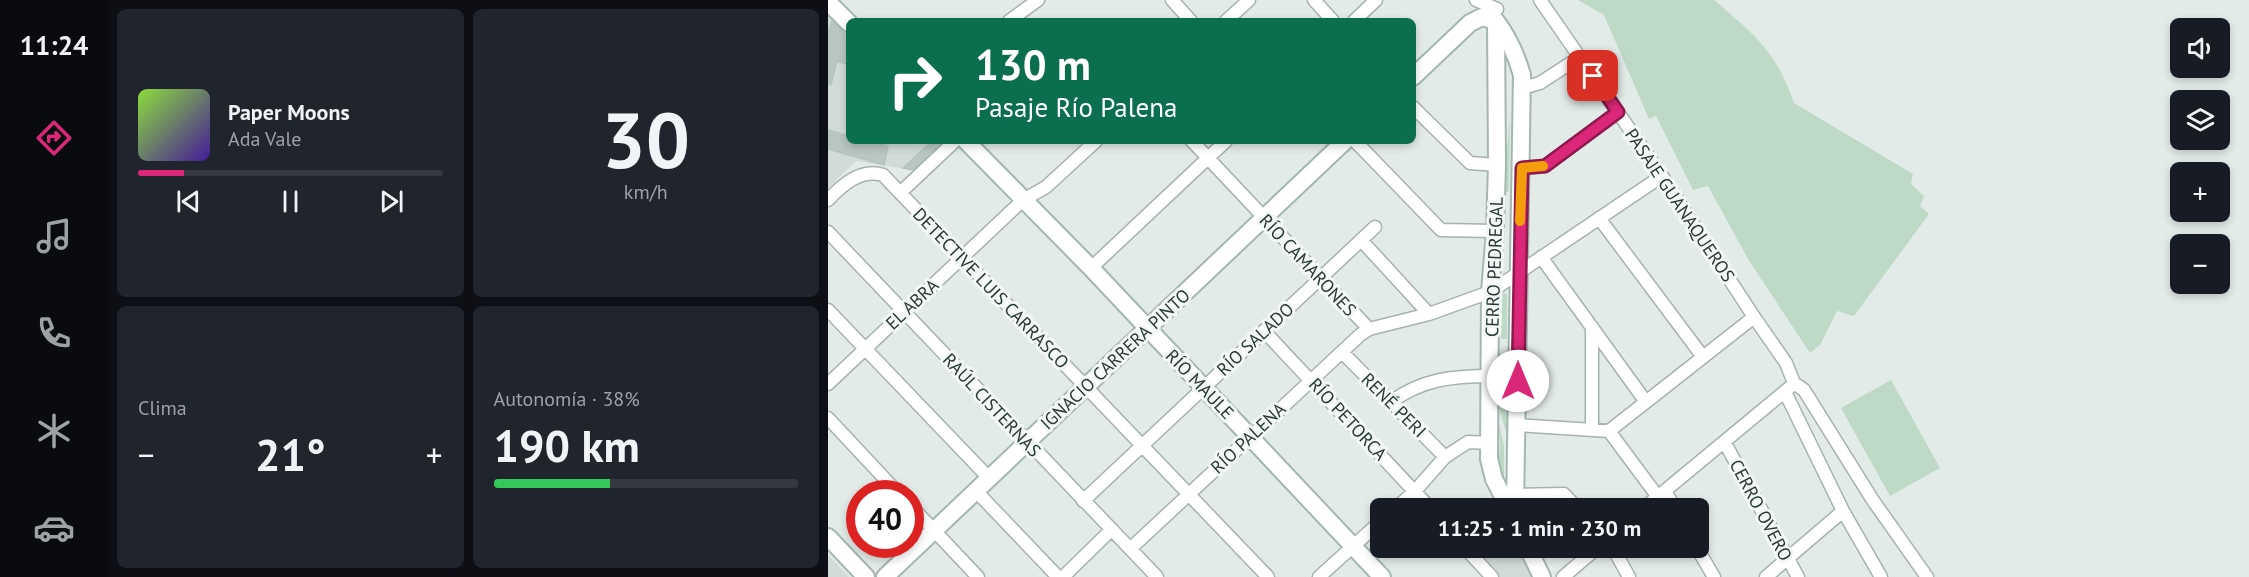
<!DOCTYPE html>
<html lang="es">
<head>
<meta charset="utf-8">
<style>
  body { margin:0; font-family:"PT Sans",sans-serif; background:#20242c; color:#f1f3f6; height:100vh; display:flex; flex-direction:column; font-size:22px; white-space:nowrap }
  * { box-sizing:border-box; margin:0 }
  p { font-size:20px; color:#9ea1a6 }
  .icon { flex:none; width:33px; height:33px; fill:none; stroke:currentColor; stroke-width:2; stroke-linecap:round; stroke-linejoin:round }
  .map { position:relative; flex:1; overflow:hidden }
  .drawer { display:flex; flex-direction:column; gap:9px; padding:9px; background:#0d0f14; width:720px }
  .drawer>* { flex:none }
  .hud { position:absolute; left:18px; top:18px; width:570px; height:126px; border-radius:9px; box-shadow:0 3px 9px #0003; background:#0b6e4f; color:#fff; overflow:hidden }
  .fabs { position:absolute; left:1342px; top:18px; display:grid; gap:12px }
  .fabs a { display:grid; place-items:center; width:60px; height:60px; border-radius:9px; background:#171b24; box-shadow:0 3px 9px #0003; font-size:30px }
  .speed { position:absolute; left:18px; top:480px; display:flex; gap:12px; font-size:30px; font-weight:700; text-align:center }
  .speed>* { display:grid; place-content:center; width:78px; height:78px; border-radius:50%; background:#171b24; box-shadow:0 3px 9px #0003; line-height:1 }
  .speed .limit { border:9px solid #d22; background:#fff; color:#111 }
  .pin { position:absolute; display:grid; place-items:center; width:51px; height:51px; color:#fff; margin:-26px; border-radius:12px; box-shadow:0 3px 9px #0006 }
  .me { position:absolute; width:66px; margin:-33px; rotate:0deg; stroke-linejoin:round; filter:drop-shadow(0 0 4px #0008) }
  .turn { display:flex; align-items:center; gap:21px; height:126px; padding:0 30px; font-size:27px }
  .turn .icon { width:78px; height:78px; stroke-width:2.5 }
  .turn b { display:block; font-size:42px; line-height:51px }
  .big { font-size:45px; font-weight:700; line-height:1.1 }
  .drawer .tile { flex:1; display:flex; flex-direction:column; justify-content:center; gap:9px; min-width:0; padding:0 21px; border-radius:9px; background:#20242c }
  .drawer .dial { align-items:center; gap:0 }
  .dial b { font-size:78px; line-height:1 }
  .song { display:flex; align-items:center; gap:18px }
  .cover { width:72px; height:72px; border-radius:9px; background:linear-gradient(135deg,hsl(90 70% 55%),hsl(260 70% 35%)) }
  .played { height:6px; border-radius:3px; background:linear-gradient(90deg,#db2777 15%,#363941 15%) }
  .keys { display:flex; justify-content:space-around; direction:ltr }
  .heat { display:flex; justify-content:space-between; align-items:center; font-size:33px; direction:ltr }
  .charge { height:9px; border-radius:4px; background:linear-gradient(90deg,#34c759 38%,#363941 0) }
  .drawer .tiles { flex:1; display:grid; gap:9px; grid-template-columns:repeat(2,1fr) }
  .trip { position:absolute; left:542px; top:498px; width:339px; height:60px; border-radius:9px; background:#171b24; box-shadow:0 3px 9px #0003; font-weight:700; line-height:60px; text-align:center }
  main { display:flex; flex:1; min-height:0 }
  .tab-bar { display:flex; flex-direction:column; width:108px; justify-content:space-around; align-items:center; background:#090b0e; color:#9ea1a6 }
  .tab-bar .icon { width:42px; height:42px }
  .tab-bar .active { color:#db2777 }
  .tab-bar b { font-size:27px; color:#f1f3f6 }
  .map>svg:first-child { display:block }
  .built { fill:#d1dbd7 }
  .green { fill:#bedac7 }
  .building { fill:#b9c6c1; stroke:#b6c4bf; stroke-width:1.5 }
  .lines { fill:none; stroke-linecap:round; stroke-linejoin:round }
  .street-casing { stroke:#a6b2af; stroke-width:15 }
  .secondary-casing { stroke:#a3b6b0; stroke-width:20 }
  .street { stroke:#fff; stroke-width:12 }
  .secondary { stroke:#fff; stroke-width:16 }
  .route-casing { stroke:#8e194d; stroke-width:15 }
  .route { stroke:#db2777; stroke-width:10 }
  .slow { stroke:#f59e0b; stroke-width:10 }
  .labels { text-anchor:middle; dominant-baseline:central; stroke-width:6; stroke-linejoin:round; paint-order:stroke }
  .street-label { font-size:18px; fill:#253a36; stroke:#f3f8f6 }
</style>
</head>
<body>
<main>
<nav class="tab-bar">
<b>11:24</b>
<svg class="icon active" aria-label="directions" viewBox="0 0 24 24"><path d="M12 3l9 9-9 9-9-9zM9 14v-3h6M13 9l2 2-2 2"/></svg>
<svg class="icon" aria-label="music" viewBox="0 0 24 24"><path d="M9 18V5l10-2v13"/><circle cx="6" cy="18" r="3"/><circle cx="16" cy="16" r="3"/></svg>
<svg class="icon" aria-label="phone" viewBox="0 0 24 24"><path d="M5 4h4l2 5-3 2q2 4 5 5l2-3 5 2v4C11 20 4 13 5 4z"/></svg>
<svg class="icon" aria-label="climate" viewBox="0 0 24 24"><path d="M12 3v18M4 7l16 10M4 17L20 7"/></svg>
<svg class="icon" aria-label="car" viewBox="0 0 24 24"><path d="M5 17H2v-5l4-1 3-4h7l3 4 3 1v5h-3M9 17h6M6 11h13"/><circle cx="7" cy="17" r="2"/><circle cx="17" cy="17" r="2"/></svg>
</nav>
<section class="drawer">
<div class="tiles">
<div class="tile">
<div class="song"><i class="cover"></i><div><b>Paper Moons</b><p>Ada Vale</p></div></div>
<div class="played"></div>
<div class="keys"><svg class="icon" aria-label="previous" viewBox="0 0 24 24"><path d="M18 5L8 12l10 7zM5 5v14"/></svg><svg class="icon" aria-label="pause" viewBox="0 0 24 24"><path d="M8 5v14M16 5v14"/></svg><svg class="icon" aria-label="next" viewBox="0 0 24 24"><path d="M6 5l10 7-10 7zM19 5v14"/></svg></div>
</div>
<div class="tile dial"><b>30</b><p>km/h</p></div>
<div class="tile"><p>Clima</p>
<div class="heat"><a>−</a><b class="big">21°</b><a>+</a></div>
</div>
<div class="tile"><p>Autonomía · 38%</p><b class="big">190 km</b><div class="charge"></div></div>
</div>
</section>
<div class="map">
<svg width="1421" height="577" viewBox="0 0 1421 577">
  <rect width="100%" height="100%" fill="#e3ebe8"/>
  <!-- built -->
  <path class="built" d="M0 9 21 30V141H121L90 171 28 161 0 188Z
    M643 548H693L705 577H670Z
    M0 555 21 577H0Z"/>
  <!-- green -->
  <path class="green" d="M750 0H886C927 35 948 51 966 103L1085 174 1083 184 1096 196 1092 206 1101 214 1026 316 1009 311 992 345 982 353 920 259 880 186 865 190 828 116 821 119 776 15Z
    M682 116 681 191 677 193V170Z
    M676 292 679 295V339H673L672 295Z
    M1063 380 1112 468 1062 496 1013 408Z
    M673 392H678L679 434C675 421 667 405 673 392Z
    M670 419 676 446V481L670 466 672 445Z"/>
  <!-- building -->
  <path class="building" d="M4 21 21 38V65L9 61 3 85 0 84V33Z
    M0 130 21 136V141H41L60 146 56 165 0 149Z
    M104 141H115L85 170 75 168Z"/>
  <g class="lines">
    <!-- street casing -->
    <g class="street-casing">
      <path id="street" d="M344 0 363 21
        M486 0 505 21
        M648 0 669 9
        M712 0 834 176 926 317 958 363 966 383
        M181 21 210 0
        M398 21 421 0
        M526 21 548 0
        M694 88 712 83 752 57
        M585 107 642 163 669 165
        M364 141 541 329
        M527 141 613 230 667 231
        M694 168 717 166 790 112
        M72 193 127 141
        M0 200C14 185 33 168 55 175L440 577
        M771 218 875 357
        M0 232 329 577
        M533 240 601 314
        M713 257 818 402
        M263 268 398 141
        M0 310 161 478
        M436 331 602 508
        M514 352 617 457
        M966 383 976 390 1044 499 1099 577
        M0 384 195 200 218 187 268 141
        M957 392 1015 511 1053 577
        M563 402C594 379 625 376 663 376
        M0 418 71 494
        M689 425 781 431 926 317
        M764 429V327
        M781 431 830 497
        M897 443 970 577
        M148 491 230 577
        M837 491 847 508
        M688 495 736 494 749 508
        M255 501 547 227
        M82 505 150 577
        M568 508 587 491 617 457 640 442 662 443
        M816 508 961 388
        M637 548 664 577
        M785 548 801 577
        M869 548 886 577
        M302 549 532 335 541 329 601 314 662 292 834 176
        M235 577 283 530
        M491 577 552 522
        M735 577 769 548
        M938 577 1015 511"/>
    </g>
    <!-- secondary casing -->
    <g class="secondary-casing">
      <path id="secondary" d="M0 2 21 23
        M668 21C681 38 688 54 694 75L687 508
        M668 21 669 165 667 231 662 292 661 459 666 479 681 508
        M585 77 642 23 654 17 668 21
        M138 141 263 268 554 577
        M0 537 38 577
        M700 548 714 577
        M57 577 517 141"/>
    </g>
    <!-- street -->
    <use href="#street" class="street"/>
    <!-- secondary -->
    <use href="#secondary" class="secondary"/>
  </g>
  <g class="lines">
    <!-- route casing -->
    <g class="route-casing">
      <path id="route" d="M690 381 694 168 717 166 790 112 765 76"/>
    </g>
    <!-- route -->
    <use href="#route" class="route"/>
    <!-- slow -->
    <path class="slow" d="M692 221 694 168 715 166"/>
  </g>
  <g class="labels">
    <!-- street labels -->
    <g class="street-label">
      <text transform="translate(852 205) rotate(56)">PASAJE GUANAQUEROS</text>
      <text transform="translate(480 265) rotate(47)">RÍO CAMARONES</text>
      <text transform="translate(666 267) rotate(-88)">CERRO PEDREGAL</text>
      <text transform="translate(163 288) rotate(46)">DETECTIVE LUIS CARRASCO</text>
      <text transform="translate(84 304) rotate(-43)">EL ABRA</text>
      <text transform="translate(427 339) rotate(-43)">RÍO SALADO</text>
      <text transform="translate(287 359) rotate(-43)">IGNACIO CARRERA PINTO</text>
      <text transform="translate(372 384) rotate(46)">RÍO MAULE</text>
      <text transform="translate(164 405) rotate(47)">RAÚL CISTERNAS</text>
      <text transform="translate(566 405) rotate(45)">RENÉ PERI</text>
      <text transform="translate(520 419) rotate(47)">RÍO PETORCA</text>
      <text transform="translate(420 438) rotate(-43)">RÍO PALENA</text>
      <text transform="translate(933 510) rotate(62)">CERRO OVERO</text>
    </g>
  </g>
</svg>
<div class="fabs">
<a><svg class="icon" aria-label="sound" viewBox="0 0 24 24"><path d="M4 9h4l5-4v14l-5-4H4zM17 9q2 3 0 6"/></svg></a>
<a><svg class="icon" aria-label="layers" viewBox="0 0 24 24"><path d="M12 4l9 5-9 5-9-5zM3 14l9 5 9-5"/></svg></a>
<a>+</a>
<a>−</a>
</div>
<div class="speed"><div class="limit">40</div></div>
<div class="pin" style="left:765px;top:76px;background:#d93025"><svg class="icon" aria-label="arrive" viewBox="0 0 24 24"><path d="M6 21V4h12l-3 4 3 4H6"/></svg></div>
<svg class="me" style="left:690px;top:381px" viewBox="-20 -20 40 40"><circle r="19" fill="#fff"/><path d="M0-13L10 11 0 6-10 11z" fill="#db2777"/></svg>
<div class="trip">11:25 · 1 min · 230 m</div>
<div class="hud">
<div class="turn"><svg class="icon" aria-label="right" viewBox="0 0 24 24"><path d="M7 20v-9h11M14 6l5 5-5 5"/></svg><div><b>130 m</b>Pasaje Río Palena</div></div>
</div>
</div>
</main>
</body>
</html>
